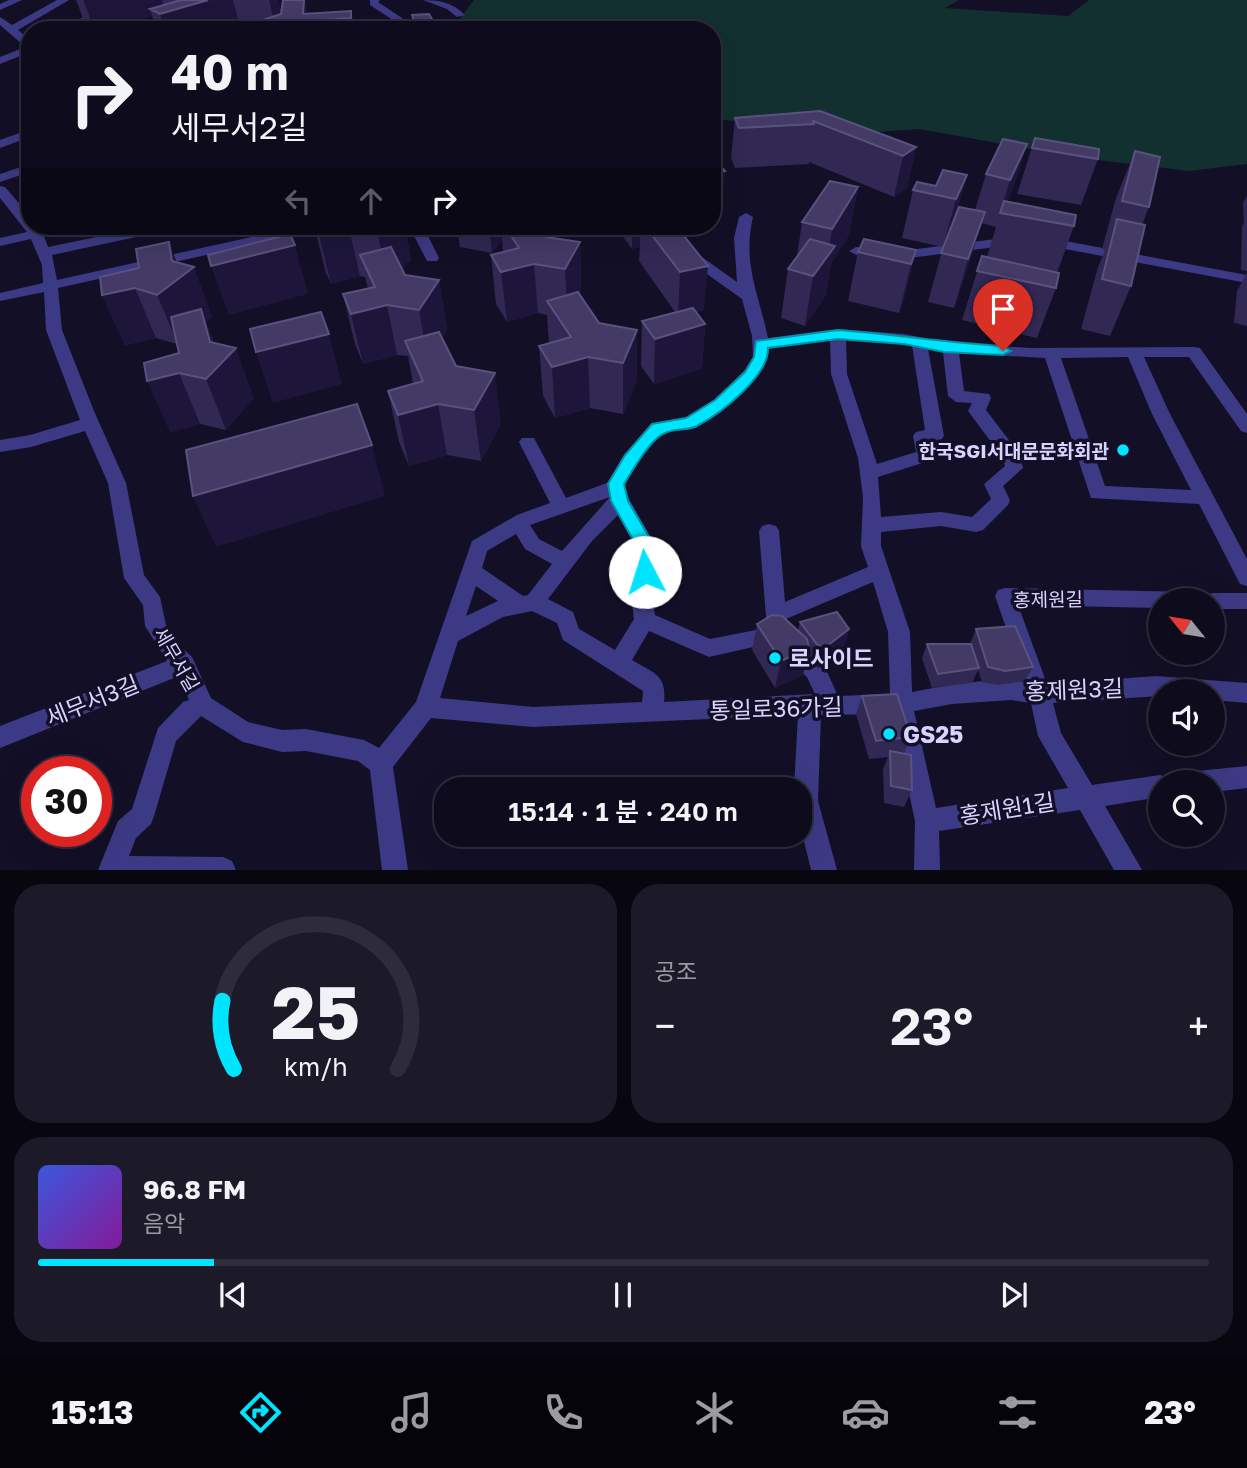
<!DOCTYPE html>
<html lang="ko">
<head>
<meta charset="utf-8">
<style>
  body { margin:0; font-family:"Golos Text","Noto Sans KR",sans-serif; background:#1c1929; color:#f1f3f6; height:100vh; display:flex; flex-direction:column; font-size:26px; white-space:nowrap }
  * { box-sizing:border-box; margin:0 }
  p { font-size:23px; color:#9b9ba3 }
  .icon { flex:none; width:38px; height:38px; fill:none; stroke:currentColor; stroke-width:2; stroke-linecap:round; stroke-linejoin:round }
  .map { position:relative; height:870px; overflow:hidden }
  .details { display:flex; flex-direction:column; gap:14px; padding:14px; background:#08060f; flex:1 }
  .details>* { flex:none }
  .top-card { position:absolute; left:21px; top:21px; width:700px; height:214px; border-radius:28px; box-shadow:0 7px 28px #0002,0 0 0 2px #2e2b3b; background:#0e0b1c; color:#f1f3f6; overflow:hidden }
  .needle { width:46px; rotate:300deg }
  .controls { position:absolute; left:1148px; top:588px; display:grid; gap:14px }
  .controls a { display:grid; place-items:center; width:77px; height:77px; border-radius:50%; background:#0e0b1c; box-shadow:0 7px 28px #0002,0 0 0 2px #2e2b3b; font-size:35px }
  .speed { position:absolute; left:21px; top:756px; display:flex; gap:14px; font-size:35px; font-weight:700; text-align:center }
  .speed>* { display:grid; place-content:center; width:91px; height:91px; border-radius:50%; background:#0e0b1c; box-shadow:0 7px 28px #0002,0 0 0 2px #2e2b3b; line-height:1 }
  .speed .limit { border:10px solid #d22; background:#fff; color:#111 }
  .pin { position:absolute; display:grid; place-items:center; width:60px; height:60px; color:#fff; margin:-72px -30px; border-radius:50% 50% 50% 0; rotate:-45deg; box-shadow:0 0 7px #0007 }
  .pin .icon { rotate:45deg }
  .me { position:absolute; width:77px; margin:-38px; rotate:355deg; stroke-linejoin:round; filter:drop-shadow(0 0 5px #0008) }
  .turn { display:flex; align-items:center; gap:24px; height:147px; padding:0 35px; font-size:32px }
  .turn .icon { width:91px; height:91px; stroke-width:2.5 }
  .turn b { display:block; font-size:49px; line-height:60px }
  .lanes { display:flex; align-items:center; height:66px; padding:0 35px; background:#0003; justify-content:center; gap:35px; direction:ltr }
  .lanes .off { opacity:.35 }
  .big { font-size:52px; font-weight:600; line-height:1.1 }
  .details .card { flex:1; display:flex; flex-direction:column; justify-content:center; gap:10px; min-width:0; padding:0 24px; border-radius:28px; background:#1c1929 }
  .details .dial { align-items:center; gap:0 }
  .dial svg { height:182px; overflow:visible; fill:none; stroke:#2e2b3b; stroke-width:7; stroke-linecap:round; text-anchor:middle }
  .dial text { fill:#f1f3f6; stroke:none }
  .song { display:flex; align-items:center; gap:21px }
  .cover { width:84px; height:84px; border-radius:10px; background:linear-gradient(135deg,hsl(230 70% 55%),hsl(290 70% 35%)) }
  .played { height:7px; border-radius:4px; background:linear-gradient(90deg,#00e5ff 15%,#2e2b3b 15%) }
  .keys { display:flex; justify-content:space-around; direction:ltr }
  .heat { display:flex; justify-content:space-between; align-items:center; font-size:38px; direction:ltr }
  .details .tiles { flex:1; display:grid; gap:14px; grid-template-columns:1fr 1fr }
  .card:last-child { grid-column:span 2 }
  .trip { position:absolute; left:434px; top:777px; width:378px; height:70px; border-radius:28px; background:#0e0b1c; box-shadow:0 7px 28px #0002,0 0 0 2px #2e2b3b; font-weight:600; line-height:70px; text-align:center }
  .menu { display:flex; height:112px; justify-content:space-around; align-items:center; background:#06040b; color:#9b9ba3 }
  .menu .icon { width:49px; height:49px }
  .menu .active { color:#00e5ff }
  .menu b { font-size:32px; color:#f1f3f6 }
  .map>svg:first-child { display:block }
  .green { fill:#12302f }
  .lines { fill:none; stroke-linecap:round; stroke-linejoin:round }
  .minor { fill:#3d3a85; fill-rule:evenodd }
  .wall { fill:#312854 }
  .shaded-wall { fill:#1d163a }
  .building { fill:#433a66; stroke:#5a527e; stroke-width:2 }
  .route { fill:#00e5ff; stroke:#0095a6; stroke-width:2 }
  .poi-dot { fill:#00e5ff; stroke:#130f26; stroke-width:2.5 }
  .labels { text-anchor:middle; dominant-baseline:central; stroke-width:7; stroke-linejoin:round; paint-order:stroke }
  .poi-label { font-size:19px; font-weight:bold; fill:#d9d4ff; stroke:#130f26; text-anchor:end }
  .street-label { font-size:19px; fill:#d9d4ff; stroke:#130f26 }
  .near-poi-label { font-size:23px; font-weight:bold; fill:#d9d4ff; stroke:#130f26; text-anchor:start }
  .near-street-label { font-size:23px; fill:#d9d4ff; stroke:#130f26 }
</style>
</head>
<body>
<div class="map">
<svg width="1247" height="870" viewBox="0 0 1247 870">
  <rect width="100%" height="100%" fill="#130f26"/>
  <!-- green -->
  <path class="green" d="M474 0H959L945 8 1068 16 1089 0H1247V164L1189 171 1081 158 919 129 834 135 712 118V30H451Z"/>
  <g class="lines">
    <!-- minor -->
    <path class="minor" d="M9 0H22L0 10V4Z
      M57 0H69L18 30 30 40V52L0 64V57L23 48 22 44 0 25V17L12 25Z
      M127 0H141L75 30H62L87 15Z
      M370 0H380L378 2 420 30H408L370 5Z
      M423 0C440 0 453 3 465 15L457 17 447 9Z
      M176 12 181 15 179 17 134 30H117Z
      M30 129V137L0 148V140Z
      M30 164V172L0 182V174Z
      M0 186 5 187 30 216V226H37L39 229 77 226 75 229 44 236 48 247 150 226H176L169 230 52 255 57 280 301 226H325L318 230 58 288 62 330 94 411 126 483 144 575 160 597 166 625 177 643 192 657 211 698 248 722 282 730 306 729 364 740 379 748 416 702 472 541 517 515 550 503 519 442 522 438H534L566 498 607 483 625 454 652 424 686 418 714 400 744 371 753 357 752 336 742 299 661 241 650 226H664L671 235 737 282 734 238 739 217 746 213 753 217C742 264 759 294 768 338L838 329 904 334 944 342 1030 348 1194 347 1200 348 1247 414V433L1241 431 1189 357H1144L1170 414 1247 559V586L1240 584 1199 504 1091 498 1045 358 959 353 964 391 989 394 991 398 986 410 1018 452 1023 468 1003 486 1010 500 1008 505 983 530 976 532 941 526 881 532V546L910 632 912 692C948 685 988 677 1025 682L995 596 998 590 1005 588 1191 592 1198 594 1201 600H1160V608L1018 605 1047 684 1156 676 1247 683V703L1213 700V691H1160V696L1053 703 1061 733 1092 785 1160 775 1169 778 1170 782H1160V797L1105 806 1142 870H1114L1080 810 939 831 940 870H914L915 821 892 714 821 715 818 801 837 870H811L800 825V789H794L798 715 533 727 431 718 393 767 408 870H382L370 770 358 761 306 751 282 752 243 742 201 716 176 741 154 816 151 824 136 838 129 856 223 857 232 861 236 870H98L118 821 132 809 158 728 183 702 189 700 179 676 0 748V726L167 661 145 626 143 605 124 578 108 483 85 431 31 447 0 452V440L30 435 80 420 46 330 44 292 0 301V293L43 283 42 265 31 239 0 246V238L27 232 0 198ZM846 339 912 345 925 430 916 432 913 436 916 452 877 464 847 374ZM830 340 831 374 858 458 863 498 861 546 868 567 785 602 779 531 776 526 769 524 762 526 759 531 767 628 710 639 655 615 650 589 660 554 623 488C634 470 645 448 662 435 669 429 684 431 693 428 718 420 770 375 769 348ZM928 349 943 352 948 396 956 402 972 403 968 411 1003 458 1005 466 984 484 991 499 972 517 941 512 881 517 878 477 932 460 935 456 932 442 941 440 944 436ZM1128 357 1152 414 1191 490 1105 486 1061 358ZM610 497 562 551 539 539 530 525ZM618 515 640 554 630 589 634 619 615 650 579 629 573 612 548 599 592 541ZM516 534 525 549 552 564 528 595 523 596 482 568 487 551ZM873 582 888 632 890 694 838 696 823 663 782 632 786 619ZM476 586 498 601 466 616ZM532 611 557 623 563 640 643 691 642 702 533 707 440 698 458 641 503 617ZM649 631 709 657 762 645 770 646 807 677 815 694 664 702C667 674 653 673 632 660ZM1011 700 1031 703 1038 736 1068 788 936 808 914 711 952 704Z
      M409 226H423L439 258 437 261H427Z
      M996 239 1013 240 1020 244 1013 248 996 247 909 258 856 255 849 251 856 247 909 250Z
      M1044 241H1065L1247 275V283L1065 249 1039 248V242Z
      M1213 593H1247V609H1213V600H1203L1206 595Z
      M1247 766V788L1213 792V782H1185L1189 774 1197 771Z"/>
  </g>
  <!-- wall -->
  <path class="wall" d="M76 0H278L281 11 308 13 351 11 355 30H157L152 16 117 26 121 30H90L87 28Z
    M820 111 916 147 907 188 894 197 809 162V164L735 168 731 158 735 118Z
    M1035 138 1098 159 1081 205 1017 194Z
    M1027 144 1012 191 1007 202 1074 226 1057 273 1056 288 1037 338 962 320 982 256 987 257 996 227 981 223 970 260 954 308 928 302 943 247 902 238 913 190 936 186 967 175 956 214 975 210 986 174Z
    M1135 151 1149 207 1142 225 1131 286 1110 336 1081 329 1098 267 1105 250 1102 249 1116 198Z
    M858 187 849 235 831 264 826 295 805 326 781 318 788 269 797 256 802 222Z
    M1247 196V271L1241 270 1242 227 1244 223 1243 203Z
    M314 226H405L411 261 402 269 405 275 439 280 447 330 442 338 456 366 501 424 481 461 447 455 409 466 399 442 388 391 413 384 408 356 397 355 363 364 355 344 343 294 368 288 365 277 360 276 331 284 326 273Z
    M453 226H554L540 229 546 237 580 242 581 291 579 295 637 380 623 414 590 408 555 418 543 396 539 346 549 343 547 315 538 313 507 322 496 304 491 255 503 252 502 240 492 253 460 247 458 233Z
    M615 226H676L704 310 696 312 705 324 702 368 654 384 641 366 642 321 675 312 639 261 640 247 632 249Z
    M916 250 904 299 899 313 848 301 858 252Z
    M176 262 212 316 206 322 214 343 254 398 226 430 200 424 170 432 179 353 177 344 156 338 125 345 102 295Z
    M1247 272V326L1234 323 1237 291Z
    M800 622 849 629 844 648 818 668 807 656 803 675 775 688 752 650 757 624 798 630Z
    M976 629 1033 667 1025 681 998 685 982 682 978 670 972 683 932 688 922 658 927 644H970Z
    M862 696 911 737 904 754 912 790 904 807 884 803 883 769 888 757 869 759 856 714Z"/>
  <!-- shaded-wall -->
  <path class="shaded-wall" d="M83 0H162L166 12 150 9 152 16 106 30H95Z
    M206 0H233L241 30H165L160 14Z
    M269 0H278L284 23H282L283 30H261L275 25Z
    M304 0H305L310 21 303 14Z
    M351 11 355 30H353L351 18Z
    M721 120 718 161 712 168V131Z
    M1027 144 1012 191 1002 213H1000L1010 180Z
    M916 147 907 188 894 197 903 156Z
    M725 171 721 213 712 214V173Z
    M967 175 954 222 943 247 956 199Z
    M858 187 849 235 831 264 826 295 805 326 813 276 827 257 832 229Z
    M985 212 970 260 954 308 968 259Z
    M388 226H405L411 261 388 283 378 235Z
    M489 226H501L502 240 492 253Z
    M528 226H554L528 232Z
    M632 226H640V247L632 249Z
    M349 228 360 276 331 284 319 235Z
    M169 242 182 276 194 267 212 316 206 322 221 364 236 348 254 398 226 430 206 379 178 344 157 295 172 261Z
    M580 242 581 291 568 318 565 269Z
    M295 245 308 294 229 315 211 266Z
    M916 250 904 299 899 313 911 264Z
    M534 264 538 313 507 322 501 272Z
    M708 266 704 310 678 316 680 272Z
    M439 280 447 330 428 360 419 310Z
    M135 288 156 338 125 345 102 295Z
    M387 305 397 355 363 364 351 314Z
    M705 324 702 368 654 384 655 339Z
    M637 330V380L623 414V363Z
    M329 334 342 384 273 403 256 352Z
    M588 357 590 408 555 418 552 367Z
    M179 373 200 424 170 432 147 381Z
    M495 373 501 424 481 461 474 410Z
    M438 404 447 455 409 466 398 415Z
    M372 445 385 496 216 547 193 496Z
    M849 629 844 648 818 668 823 649Z
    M809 648 803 675 775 688 781 661Z"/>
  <!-- building -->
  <path class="building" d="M181 0H208L160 14 150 9Z
    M283 0H304L303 14 351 11V18L282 23 261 30H232L281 14Z
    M429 14 437 28 444 30H411L416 27 412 15Z
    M108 20 121 30H95L88 25Z
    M47 21 84 27 79 30H39L32 29Z
    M820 111 916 147 903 156 813 121 814 124 739 128 735 118Z
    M712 119 721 120 712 131Z
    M1035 138 1099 149 1098 159 1032 148Z
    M1003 139 1027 144 1010 180 986 174Z
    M1135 151 1160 157 1149 207 1122 201Z
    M712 156 725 171 712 173Z
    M943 170 967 175 956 199 913 190 917 182 936 186Z
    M830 181 858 187 832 229 802 222Z
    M1004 201 1076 215 1074 226 1000 213Z
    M959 207 985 212 968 259 941 253Z
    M1117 219 1145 225 1131 286 1102 279Z
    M314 226H388L378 235 349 228 319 235Z
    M505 226H538L546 237 580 242 565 269 534 264 501 272 491 255 519 248Z
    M645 226H676L708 266 680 272Z
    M290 234 295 245 211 266 208 255Z
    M810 239 835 246 813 276 788 269Z
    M864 239 916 250 911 264 858 252Z
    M169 242 172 261 194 267 157 295 135 288 102 295 100 277 139 268 136 249Z
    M391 247 405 275 439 280 419 310 387 305 351 314 343 294 375 287 360 255Z
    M982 256 1059 273 1056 288 977 271Z
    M578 292 599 323 637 330 623 363 588 357 552 367 539 346 571 337 547 301Z
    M693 308 705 324 655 339 642 321Z
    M201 309 210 342 236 348 206 379 179 373 147 381 144 363 179 353 171 317Z
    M321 312 329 334 256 352 250 329Z
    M439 332 456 366 495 373 474 410 438 404 398 415 388 391 423 381 405 341Z
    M357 404 372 445 193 496 186 450Z
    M837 612 849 629 823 649 816 643 800 622Z
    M772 615 782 616 807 639 809 648 781 661 757 624Z
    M1015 626 1033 667 1005 671 988 667 976 629Z
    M927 644H971L979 668 938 674Z
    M897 694 911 737 876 741 862 696Z
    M890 751 911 755 912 790 891 786Z"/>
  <!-- route -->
  <path class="route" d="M838 330C893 334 948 343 1003 346L1011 351 1003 355 944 352 904 344 838 339 768 348C769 376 721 413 697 426 687 431 675 428 665 433 651 438 632 471 624 484L628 501 659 554 652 577 645 579 639 577 636 572 641 554 611 501 608 484 625 455 652 424 686 418 715 400 745 372 754 357 756 341Z"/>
  <!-- markers -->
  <g class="poi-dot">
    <circle cx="1123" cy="450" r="7"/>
    <circle cx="775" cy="658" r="7"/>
    <circle cx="889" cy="734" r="7"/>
  </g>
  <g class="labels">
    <!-- poi labels -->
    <g class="poi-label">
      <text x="1109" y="450">한국SGI서대문문화회관</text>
    </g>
    <!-- street labels -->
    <g class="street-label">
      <text transform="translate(1048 599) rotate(-1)">홍제원길</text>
      <text transform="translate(177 659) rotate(60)">세무서길</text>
    </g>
    <!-- near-poi labels -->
    <g class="near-poi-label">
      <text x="789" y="658">로사이드</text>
      <text x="903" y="734">GS25</text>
    </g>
    <!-- near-street labels -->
    <g class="near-street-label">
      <text transform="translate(1074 689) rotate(-2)">홍제원3길</text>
      <text transform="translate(92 700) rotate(-22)">세무서3길</text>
      <text transform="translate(776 708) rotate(-2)">통일로36가길</text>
      <text transform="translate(1007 808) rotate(-9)">홍제원1길</text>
    </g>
  </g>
</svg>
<div class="controls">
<a><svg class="needle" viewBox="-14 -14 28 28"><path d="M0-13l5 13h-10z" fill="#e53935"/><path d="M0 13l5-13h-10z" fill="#9b9ba3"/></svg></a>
<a><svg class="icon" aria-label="sound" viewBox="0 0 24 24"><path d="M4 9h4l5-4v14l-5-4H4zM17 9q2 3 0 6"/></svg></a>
<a><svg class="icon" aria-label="search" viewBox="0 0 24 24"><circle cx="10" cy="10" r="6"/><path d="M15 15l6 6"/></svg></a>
</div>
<div class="speed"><div class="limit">30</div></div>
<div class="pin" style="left:1003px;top:351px;background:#d93025"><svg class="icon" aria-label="arrive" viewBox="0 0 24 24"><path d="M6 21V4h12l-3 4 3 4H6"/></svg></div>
<svg class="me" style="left:645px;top:572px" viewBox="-20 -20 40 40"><circle r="19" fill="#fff"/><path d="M0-13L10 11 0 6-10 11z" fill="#00e5ff"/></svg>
<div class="trip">15:14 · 1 분 · 240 m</div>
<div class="top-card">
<div class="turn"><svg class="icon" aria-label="right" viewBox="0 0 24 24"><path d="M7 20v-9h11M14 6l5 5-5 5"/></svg><div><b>40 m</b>세무서2길</div></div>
<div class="lanes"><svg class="icon off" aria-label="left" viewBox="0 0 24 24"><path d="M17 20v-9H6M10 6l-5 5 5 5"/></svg><svg class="icon off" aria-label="ahead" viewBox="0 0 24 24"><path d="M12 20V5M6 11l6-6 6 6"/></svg><svg class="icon" aria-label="right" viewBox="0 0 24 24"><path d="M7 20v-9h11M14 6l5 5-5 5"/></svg></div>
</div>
</div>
<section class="details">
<div class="tiles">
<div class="card dial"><svg viewBox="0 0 100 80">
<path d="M14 69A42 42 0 1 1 86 69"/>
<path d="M14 69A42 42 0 0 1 9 39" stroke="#00e5ff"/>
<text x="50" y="56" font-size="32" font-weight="700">25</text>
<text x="50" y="72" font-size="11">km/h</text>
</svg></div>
<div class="card"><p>공조</p>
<div class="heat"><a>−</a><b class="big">23°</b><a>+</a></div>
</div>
<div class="card">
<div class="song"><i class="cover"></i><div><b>96.8 FM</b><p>음악</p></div></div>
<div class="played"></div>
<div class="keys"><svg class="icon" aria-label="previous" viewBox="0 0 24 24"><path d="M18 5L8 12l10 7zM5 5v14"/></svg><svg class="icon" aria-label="pause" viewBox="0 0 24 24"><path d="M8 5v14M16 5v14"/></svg><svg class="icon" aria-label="next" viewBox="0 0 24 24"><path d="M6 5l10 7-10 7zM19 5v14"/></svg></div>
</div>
</div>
</section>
<nav class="menu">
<b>15:13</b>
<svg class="icon active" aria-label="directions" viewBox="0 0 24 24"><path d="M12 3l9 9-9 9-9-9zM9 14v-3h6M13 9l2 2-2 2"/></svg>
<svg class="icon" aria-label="music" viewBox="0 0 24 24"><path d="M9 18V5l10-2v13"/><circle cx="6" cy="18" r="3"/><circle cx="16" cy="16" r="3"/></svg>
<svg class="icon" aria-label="phone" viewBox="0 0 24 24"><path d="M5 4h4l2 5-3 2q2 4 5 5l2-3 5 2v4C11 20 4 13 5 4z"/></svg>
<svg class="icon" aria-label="climate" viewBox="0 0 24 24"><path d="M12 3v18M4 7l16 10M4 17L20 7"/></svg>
<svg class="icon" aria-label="car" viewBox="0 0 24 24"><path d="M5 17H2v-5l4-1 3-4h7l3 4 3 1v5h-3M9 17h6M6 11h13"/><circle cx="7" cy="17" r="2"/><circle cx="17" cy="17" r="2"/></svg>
<svg class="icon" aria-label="filters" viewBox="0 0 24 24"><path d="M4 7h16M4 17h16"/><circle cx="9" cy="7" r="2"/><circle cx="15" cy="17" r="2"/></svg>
<b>23°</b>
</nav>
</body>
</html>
